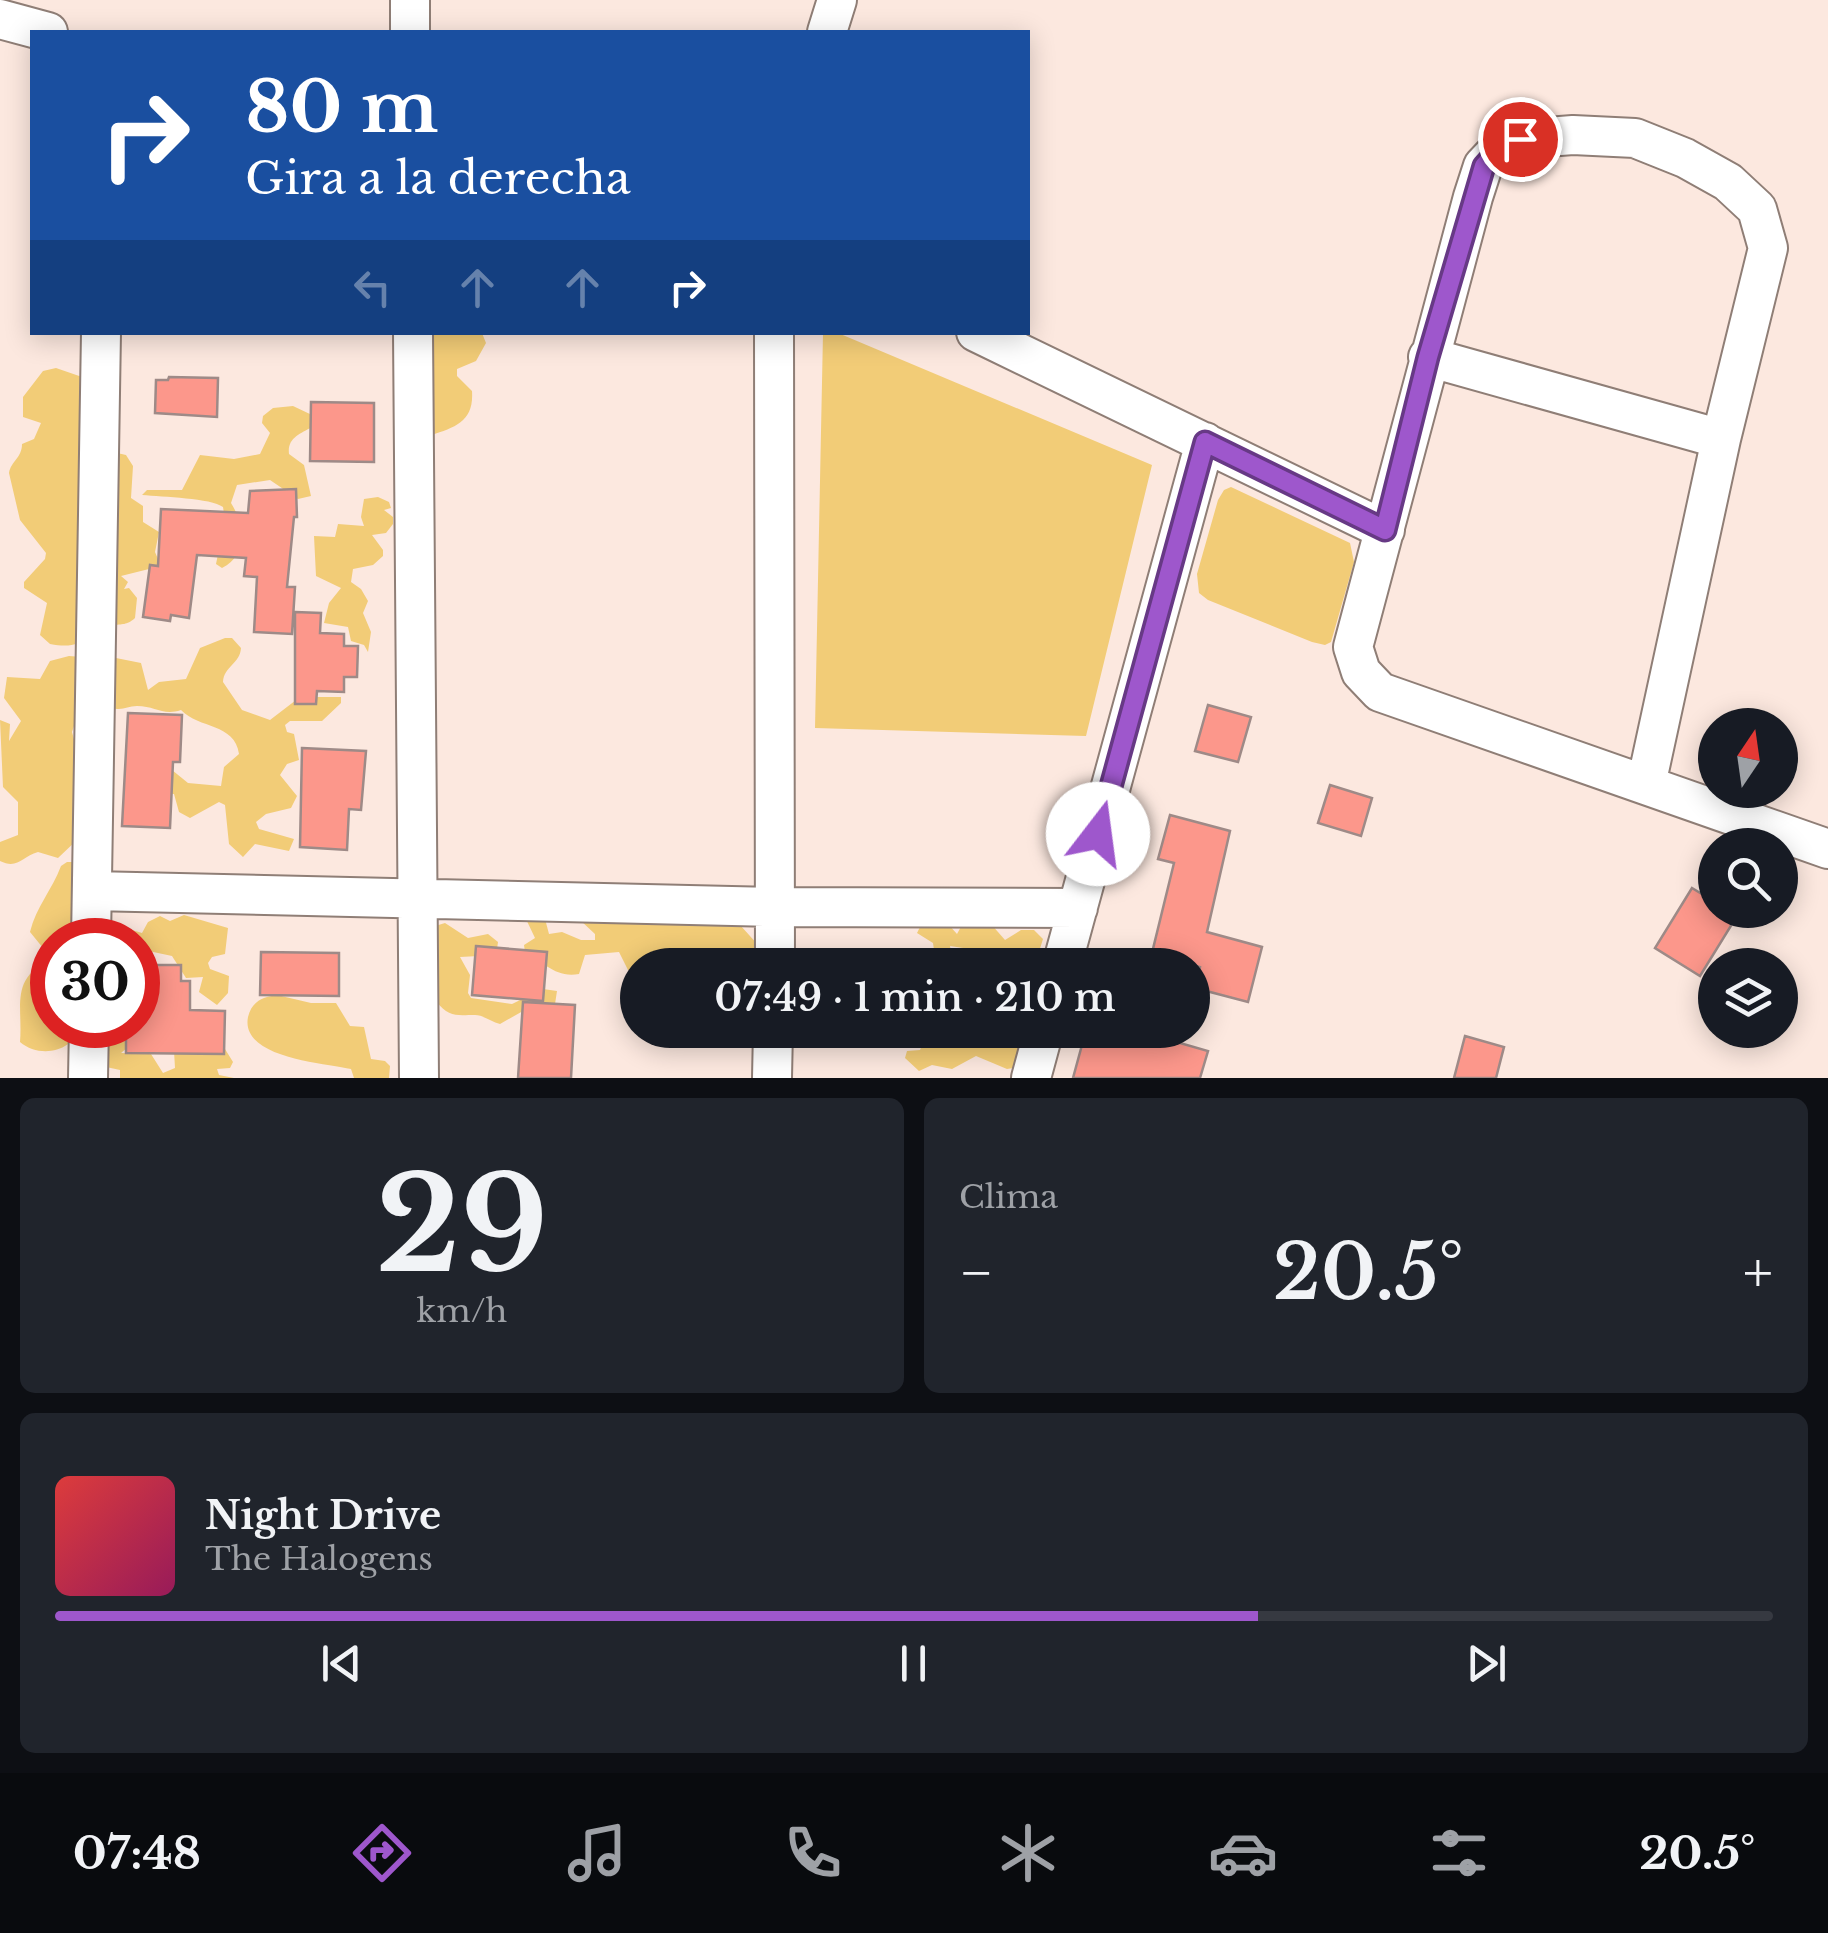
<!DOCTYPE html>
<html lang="es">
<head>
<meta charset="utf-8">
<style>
  body { margin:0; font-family:"Libre Baskerville",serif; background:#20242c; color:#f1f3f6; height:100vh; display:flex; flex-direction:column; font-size:38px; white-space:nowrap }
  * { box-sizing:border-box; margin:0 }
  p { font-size:32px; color:#9ea1a6 }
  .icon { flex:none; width:55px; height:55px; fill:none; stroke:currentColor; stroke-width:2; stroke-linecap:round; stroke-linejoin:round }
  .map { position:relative; height:1078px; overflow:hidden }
  .sheet { display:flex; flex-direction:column; gap:20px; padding:20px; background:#0d0f14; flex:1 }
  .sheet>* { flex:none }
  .top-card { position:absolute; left:30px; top:30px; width:1000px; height:305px; border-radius:0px; box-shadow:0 5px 25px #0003; background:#1a4fa0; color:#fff; overflow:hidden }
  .needle { width:65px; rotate:13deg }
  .controls { position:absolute; left:1698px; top:708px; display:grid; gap:20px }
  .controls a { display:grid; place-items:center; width:100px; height:100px; border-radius:50%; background:#171b24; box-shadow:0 5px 25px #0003; font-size:50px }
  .speed { position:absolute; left:30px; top:918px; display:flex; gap:20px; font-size:50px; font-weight:700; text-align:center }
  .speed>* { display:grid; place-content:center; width:130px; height:130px; border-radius:50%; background:#171b24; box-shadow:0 5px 25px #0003; line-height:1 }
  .speed .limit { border:15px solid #d22; background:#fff; color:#111 }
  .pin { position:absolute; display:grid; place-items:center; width:85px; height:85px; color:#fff; margin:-42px; border:5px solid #fff; border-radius:50%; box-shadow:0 2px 10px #0007 }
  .me { position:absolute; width:110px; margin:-55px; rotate:15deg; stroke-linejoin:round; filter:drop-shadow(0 0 8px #0008) }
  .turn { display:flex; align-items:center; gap:35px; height:210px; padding:0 50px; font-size:45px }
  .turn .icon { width:130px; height:130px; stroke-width:2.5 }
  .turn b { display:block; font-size:70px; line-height:85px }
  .lanes { display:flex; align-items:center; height:95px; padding:0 50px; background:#0003; justify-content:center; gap:50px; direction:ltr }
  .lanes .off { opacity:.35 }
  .big { font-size:75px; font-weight:600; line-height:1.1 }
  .sheet .widget { flex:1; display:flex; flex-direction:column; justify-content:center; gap:15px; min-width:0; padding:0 35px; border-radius:15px; background:#20242c }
  .sheet .dial { align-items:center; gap:0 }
  .dial b { font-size:130px; line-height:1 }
  .song { display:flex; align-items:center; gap:30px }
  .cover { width:120px; height:120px; border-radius:15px; background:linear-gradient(135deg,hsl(0 70% 55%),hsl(330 70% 35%)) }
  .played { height:10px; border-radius:5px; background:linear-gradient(90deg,#9e57cc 70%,#363941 70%) }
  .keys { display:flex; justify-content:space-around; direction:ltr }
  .heat { display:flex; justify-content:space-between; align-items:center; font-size:55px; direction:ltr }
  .sheet .tiles { flex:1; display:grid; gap:20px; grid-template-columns:1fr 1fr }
  .widget:last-child { grid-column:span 2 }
  .trip { position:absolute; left:620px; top:948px; width:590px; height:100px; border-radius:50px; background:#171b24; box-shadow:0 5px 25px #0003; font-weight:600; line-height:100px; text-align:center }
  .dock { display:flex; height:160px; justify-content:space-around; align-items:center; background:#090b0e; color:#9ea1a6 }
  .dock .icon { width:70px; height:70px }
  .dock .selected { color:#9e57cc }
  .dock b { font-size:45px; color:#f1f3f6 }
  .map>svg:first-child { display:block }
  .green { fill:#f2cc77 }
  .building { fill:#fc978b; stroke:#9e8a87; stroke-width:2.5 }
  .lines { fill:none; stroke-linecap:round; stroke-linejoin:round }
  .street-casing { stroke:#8f7e76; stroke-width:42 }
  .street { stroke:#fff; stroke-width:38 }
  .route-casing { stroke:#673985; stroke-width:25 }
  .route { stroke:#9e57cc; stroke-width:18 }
</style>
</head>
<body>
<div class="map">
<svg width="1828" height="1078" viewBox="0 0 1828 1078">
  <rect width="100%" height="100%" fill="#fce8df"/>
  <!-- green -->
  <path class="green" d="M423 333H482L486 343 476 361 457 369V376L472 391C474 421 456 427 431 435L430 367 434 364Z
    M823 333H838L1152 465 1086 736 815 728Z
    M56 368 85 378 113 452 126 455 133 466 131 498 143 506V522L159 532 155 552 161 566 121 576 128 582 124 589 129 588 137 598 135 618C126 626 123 623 112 626 84 633 86 651 50 644L40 635 47 603 24 588V582L45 559 46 553 20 520 9 473C11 461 22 458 22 444L34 439 41 423 23 417V397L43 371Z
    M293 406 312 415V427C300 434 287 438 289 454L304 465 311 496 298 499 270 480 237 485 231 503C244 523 248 556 222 568L216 564 225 520 223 507C211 498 163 497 142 495L147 490H182L200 455 234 459 260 454 270 433 262 423 263 416 273 408Z
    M1231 487 1350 543 1354 562 1331 642 1325 645 1312 642 1208 600 1199 593 1197 574 1218 500 1224 490Z
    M378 497 389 502 391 508 384 510 393 517V524L386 533 372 535 383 550V556L373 565 353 569 351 582 361 589 368 601 363 613 371 632 368 652 364 645 351 641 348 627 324 623 329 603 341 588 316 576 314 536 335 537 338 524 364 526 361 517 364 499Z
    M225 638H232L241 648C240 664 224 666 223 682L242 710 270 720 300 697H341V703L322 721H290L285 725 287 732 294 734 299 760 287 764 280 775 297 796 291 808 266 814 256 822 259 829 294 839 289 851 255 844 243 857 229 844 225 805 219 802 190 818 179 812 174 794H167L172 770 188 783 221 786 224 767 239 754C235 723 199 729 181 710 163 716 155 706 137 706 127 706 123 711 112 708L110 661 116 658 141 663 148 690 159 682 186 679 200 648Z
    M69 656 82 657 78 714 72 732 81 766 74 785 78 839 58 858 38 852C22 856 18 870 0 861V842L18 835V802L3 787 0 720 10 724 9 741 21 721 4 698 7 677 40 679 50 661Z
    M67 862H75L77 940H52V1025H81C74 1052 40 1059 20 1042 23 1006 9 978 52 959L30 932C36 907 52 890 61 866Z
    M184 915 228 928 225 954 212 957 208 963 210 969 229 976 228 993 217 1005 199 992 203 977 186 978 172 956 144 950 138 952V940H109L113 931 122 927 142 933 148 922 160 916 170 921Z
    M544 915 549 934 562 932 581 940H595V934L580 920 731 915 759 946 763 965H708L697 959 680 965H638L637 974 628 970 619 952 585 955 579 974C554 978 545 962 525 952L524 945 535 938 525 917Z
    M923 921 948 924 957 934 963 923 991 924 1005 940 1021 930H1034L1043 939 1037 958 1043 965H989L983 951 950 946 954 965H922L934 950 933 943 917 933Z
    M445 923 468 938 488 934 498 942 497 949 479 956 460 957 470 975 468 993 471 998 512 1004 543 989 557 991 555 1004 523 1011 500 1024C492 1022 483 1015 475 1015 457 1015 449 1018 436 1001L439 988 432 927Z
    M277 995 311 1003H336L350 1026 364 1027 371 1059 385 1061 390 1066 389 1078H354L351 1069C324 1063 240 1058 248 1017 252 1001 263 997 277 995Z
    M99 1025H122L131 1035 128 1047 121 1053 151 1054 163 1073 175 1068 174 1051 217 1036 233 1062 230 1068 217 1069 219 1075 234 1078H120V1070L97 1065Z
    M928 1030H969L980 1045 994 1030H1015L1022 1053 1020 1067 1007 1069 976 1056 952 1069 932 1065 919 1071 905 1058 907 1051 920 1050Z"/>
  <!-- building -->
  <path class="building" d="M169 377 218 378 217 417 155 413 156 380H168Z
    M311 402 374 403V462L310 461Z
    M296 489 297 517H294L287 587H295L292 634 254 632 257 577 244 576 246 558 197 555 189 618 171 615 170 621 143 617 150 565 158 566 161 509 248 513 250 491Z
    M295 612 321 613 320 633 344 634V646H358L357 677H344V692L317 691 316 704H295Z
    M1208 705 1251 717 1238 762 1195 751Z
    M128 713 182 715 180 762H173L170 828 122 826Z
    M302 748 366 751 361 810 349 809 347 850 300 847Z
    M1330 785 1372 798 1361 836 1318 823Z
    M1170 815 1230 831 1207 932 1262 947 1248 1002 1195 988 1200 967 1152 953 1174 863 1158 859Z
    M1692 888 1715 902V910H1727L1737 916 1700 976 1655 948Z
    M476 946 547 952 543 1001 472 995Z
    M261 952 339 953V996L260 995Z
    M140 965H181V981H190V1010L225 1011 224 1054 126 1053V1025H138Z
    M523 1002 575 1005 571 1078H518Z
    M1135 1030 1208 1051 1200 1078H1073L1085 1034 1130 1046Z
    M1465 1036 1504 1047 1496 1078H1454Z"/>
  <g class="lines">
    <!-- street casing -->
    <g class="street-casing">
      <path id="street" d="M410 0V32
        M0 19 48 32
        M827 32 837 0
        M413 332 419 1078
        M774 332 775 965
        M976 332 1385 530
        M1428 357 1721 439
        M1646 785 1721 439 1768 248 1757 209 1728 182 1685 158 1635 138 1573 135 1521 139 1501 147 1483 166 1473 197 1353 647 1361 672 1380 692 1828 849
        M92 891 776 907 1078 908
        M91 940 101 332
        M1062 965 1205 442
        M88 1078 89 1025
        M772 1078 773 1030
        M1031 1078 1044 1030"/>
    </g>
    <!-- street -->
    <use href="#street" class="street"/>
  </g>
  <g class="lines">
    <!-- route casing -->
    <g class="route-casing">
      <path id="route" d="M1098 834 1205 442 1385 530 1428 357 1484 166 1501 147 1520 139"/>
    </g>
    <!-- route -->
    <use href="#route" class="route"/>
  </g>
</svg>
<div class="controls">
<a><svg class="needle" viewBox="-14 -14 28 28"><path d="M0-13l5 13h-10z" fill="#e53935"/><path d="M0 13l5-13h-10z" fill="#9ea1a6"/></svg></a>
<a><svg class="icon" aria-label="search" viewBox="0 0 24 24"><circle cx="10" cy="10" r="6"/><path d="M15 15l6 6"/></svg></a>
<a><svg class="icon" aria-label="layers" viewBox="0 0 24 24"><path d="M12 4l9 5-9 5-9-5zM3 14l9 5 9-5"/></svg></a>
</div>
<div class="speed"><div class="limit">30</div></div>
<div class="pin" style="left:1520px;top:139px;background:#d93025"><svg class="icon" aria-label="arrive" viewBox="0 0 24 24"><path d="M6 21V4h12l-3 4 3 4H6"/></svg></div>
<svg class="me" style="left:1098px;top:834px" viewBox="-20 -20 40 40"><circle r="19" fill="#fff"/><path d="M0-13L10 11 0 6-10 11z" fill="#9e57cc"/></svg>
<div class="trip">07:49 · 1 min · 210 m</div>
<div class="top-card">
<div class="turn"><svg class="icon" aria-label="right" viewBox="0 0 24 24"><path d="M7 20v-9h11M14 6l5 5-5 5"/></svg><div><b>80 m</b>Gira a la derecha</div></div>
<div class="lanes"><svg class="icon off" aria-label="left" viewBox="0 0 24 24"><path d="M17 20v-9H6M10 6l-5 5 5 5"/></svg><svg class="icon off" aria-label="ahead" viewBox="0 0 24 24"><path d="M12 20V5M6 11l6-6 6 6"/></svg><svg class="icon off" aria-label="ahead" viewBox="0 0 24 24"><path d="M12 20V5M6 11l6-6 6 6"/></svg><svg class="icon" aria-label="right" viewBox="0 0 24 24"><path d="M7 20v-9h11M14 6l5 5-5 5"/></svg></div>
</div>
</div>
<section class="sheet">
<div class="tiles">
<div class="widget dial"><b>29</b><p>km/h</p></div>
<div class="widget"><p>Clima</p>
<div class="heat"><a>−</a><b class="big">20.5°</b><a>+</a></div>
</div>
<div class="widget">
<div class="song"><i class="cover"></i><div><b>Night Drive</b><p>The Halogens</p></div></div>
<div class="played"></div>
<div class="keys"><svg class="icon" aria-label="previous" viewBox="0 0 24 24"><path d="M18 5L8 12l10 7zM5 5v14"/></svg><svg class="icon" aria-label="pause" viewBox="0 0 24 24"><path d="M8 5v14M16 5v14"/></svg><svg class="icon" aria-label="next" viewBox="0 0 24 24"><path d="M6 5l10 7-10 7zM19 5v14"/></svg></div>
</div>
</div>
</section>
<nav class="dock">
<b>07:48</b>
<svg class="icon selected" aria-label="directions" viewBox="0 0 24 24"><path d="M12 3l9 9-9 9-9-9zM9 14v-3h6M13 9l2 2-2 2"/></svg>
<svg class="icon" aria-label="music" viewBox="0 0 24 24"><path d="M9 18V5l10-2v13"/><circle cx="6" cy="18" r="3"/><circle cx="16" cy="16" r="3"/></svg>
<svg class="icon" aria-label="phone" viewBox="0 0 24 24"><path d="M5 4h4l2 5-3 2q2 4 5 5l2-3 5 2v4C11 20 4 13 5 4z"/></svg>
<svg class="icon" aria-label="climate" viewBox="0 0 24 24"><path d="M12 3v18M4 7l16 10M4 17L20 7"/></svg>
<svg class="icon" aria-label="car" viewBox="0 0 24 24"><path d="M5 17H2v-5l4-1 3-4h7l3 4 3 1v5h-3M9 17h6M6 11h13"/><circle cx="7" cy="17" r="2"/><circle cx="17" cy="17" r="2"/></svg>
<svg class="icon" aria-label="filters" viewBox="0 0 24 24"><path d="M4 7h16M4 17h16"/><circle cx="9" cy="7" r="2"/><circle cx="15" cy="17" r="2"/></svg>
<b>20.5°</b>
</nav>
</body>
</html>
